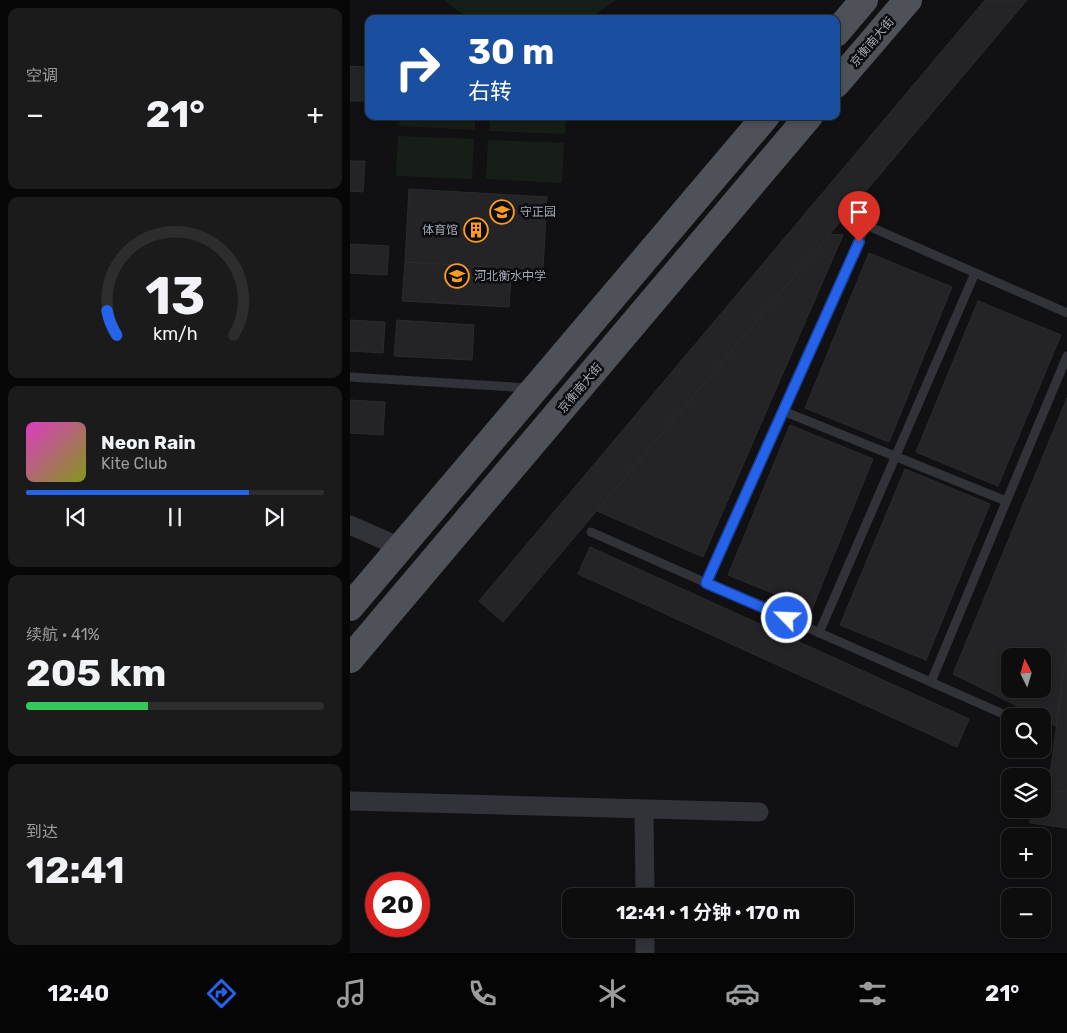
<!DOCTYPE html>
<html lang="zh">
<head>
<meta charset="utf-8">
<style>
  body { margin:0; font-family:Rubik,"Noto Sans SC",sans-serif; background:#1b1b1c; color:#f1f3f6; height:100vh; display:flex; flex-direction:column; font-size:19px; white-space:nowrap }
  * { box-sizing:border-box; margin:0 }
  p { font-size:16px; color:#9a9c9e }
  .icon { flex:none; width:28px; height:28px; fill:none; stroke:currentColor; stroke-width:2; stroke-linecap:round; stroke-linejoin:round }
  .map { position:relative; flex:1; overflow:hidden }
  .side { display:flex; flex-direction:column; gap:8px; padding:8px; background:#070708; width:350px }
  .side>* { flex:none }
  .top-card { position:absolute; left:15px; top:15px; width:475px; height:105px; border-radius:10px; box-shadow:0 2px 8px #0003,0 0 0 1px #2d2d2e; background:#1a4fa0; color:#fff; overflow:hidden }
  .needle { width:32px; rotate:355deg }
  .controls { position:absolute; left:651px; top:648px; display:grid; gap:10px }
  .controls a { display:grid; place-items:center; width:50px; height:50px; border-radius:10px; background:#0d0d0e; box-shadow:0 2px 8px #0003,0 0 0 1px #2d2d2e; font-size:25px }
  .speed { position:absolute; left:15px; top:872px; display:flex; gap:10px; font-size:25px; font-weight:700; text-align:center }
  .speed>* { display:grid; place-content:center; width:65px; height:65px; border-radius:50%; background:#0d0d0e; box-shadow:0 2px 8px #0003,0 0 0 1px #2d2d2e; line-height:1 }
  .speed .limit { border:8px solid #d22; background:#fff; color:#111 }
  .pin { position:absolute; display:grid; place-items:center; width:42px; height:42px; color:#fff; margin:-51px -21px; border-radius:50% 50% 50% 0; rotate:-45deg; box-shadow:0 0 5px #0007 }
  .pin .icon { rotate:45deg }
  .me { position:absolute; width:55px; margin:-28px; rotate:294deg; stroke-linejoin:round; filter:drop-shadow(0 0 4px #0008) }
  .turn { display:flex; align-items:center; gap:18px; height:105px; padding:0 20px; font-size:22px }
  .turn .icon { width:65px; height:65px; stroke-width:2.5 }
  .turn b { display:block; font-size:35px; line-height:42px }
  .big { font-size:38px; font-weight:700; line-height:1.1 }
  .side .card { flex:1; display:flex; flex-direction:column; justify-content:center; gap:8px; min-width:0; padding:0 18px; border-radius:10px; background:#1b1b1c }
  .side .dial { align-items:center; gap:0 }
  .dial svg { height:130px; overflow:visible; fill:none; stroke:#2d2d2e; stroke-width:7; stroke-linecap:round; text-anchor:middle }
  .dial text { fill:#f1f3f6; stroke:none }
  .song { display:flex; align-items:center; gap:15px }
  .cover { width:60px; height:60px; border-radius:8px; background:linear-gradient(135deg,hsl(310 70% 55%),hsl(70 70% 35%)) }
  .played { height:5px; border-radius:2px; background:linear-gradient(90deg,#2563eb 75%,#2d2d2e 75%) }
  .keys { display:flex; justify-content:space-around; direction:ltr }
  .heat { display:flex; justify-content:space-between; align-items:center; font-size:28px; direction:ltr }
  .charge { height:8px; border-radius:4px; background:linear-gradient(90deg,#34c759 41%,#2d2d2e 0) }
  .trip { position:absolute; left:212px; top:888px; width:292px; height:50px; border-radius:10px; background:#0d0d0e; box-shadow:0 2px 8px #0003,0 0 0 1px #2d2d2e; font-weight:700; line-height:50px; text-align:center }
  .tabs { display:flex; height:80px; justify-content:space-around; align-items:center; background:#050506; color:#9a9c9e }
  .tabs .icon { width:35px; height:35px }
  .tabs .current { color:#2563eb }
  .tabs b { font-size:22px; color:#f1f3f6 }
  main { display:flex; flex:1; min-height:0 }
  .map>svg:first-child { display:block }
  .green { fill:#171e17 }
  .building { fill:#242427; stroke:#2b2b2f; fill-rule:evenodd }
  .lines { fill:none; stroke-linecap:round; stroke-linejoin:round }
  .service { stroke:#323338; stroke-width:9 }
  .minor { stroke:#323338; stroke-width:19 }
  .primary { stroke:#4e5157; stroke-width:28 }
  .route-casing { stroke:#184099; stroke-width:12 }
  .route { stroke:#2563eb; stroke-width:9 }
  .labels { text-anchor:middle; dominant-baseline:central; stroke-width:5; stroke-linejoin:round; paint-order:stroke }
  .street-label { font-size:12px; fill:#a1a9b4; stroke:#0c0c0e }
  .poi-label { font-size:12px; fill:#a1a9b4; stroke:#0c0c0e; text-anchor:start }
</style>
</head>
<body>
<main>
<section class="side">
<div class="card"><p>空调</p>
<div class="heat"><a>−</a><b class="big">21°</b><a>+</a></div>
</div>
<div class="card dial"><svg viewBox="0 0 100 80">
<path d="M14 69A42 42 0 1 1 86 69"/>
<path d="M14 69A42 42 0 0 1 8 54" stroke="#2563eb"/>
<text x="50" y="56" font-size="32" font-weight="700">13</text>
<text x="50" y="72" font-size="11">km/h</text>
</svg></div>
<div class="card">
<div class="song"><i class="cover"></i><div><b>Neon Rain</b><p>Kite Club</p></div></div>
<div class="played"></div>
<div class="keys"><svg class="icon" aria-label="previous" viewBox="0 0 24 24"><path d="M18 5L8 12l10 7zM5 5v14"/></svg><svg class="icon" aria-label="pause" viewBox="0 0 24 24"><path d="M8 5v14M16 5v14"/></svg><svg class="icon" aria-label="next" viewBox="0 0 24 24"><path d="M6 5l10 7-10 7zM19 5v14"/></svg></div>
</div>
<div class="card"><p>续航 · 41%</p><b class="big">205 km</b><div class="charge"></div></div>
<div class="card"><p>到达</p><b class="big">12:41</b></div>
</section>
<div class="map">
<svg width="717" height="953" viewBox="0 0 717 953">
  <rect width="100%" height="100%" fill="#111113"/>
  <!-- green -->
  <path class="green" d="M95 0H266L239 19H122L105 9Z
    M50 116H125V130L49 126Z
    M140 116H216L215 134 140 131Z
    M48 136 124 139 122 179 46 176Z
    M138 140 214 143 212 183 136 179Z"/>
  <!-- building -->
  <path class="building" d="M635 0H677L153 622 129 601Z
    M0 66 16 67 14 101H0Z
    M0 161H15L13 192 0 191Z
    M59 189 197 197 193 270 55 262Z
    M480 234 493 235 353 557 247 511Z
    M0 244 39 246 37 275 0 273Z
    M519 253 602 287 539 442 455 408Z
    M55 262 162 268 159 307 52 301Z
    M628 301 711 335 648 486 566 452Z
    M0 320 35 322 33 353 0 351Z
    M47 320 124 325 122 360 44 356Z
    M717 398V646L706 726 692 719V716H687L603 674ZM660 656H692V689H660Z
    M0 400 35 402 33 435 0 433Z
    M440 425 523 459 462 609 378 575Z
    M555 469 640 504 576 660 490 625Z
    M240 547 619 719 607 747 228 574Z
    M717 646V792L698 790Z
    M692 789 717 792V828L680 823 681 809H692Z"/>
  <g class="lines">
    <!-- service -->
    <path class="service" d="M0 377 179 388
      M433 411 656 501
      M241 532 660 717
      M356 583 516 225 717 313
      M469 633 625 273
      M581 682 717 356"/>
    <!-- minor -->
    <path class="minor" d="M0 525 50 547
      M0 801 409 812
      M294 809 295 896
      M295 929V953"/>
    <!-- primary -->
    <path class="primary" d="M486 33 514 0
      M486 84 558 0
      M0 607 416 116
      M0 659 459 116"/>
  </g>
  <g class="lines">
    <!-- route casing -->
    <g class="route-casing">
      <path id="route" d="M437 618 356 583 509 242"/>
    </g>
    <!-- route -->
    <use href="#route" class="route"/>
  </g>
  <!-- icons -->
  <defs>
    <g id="school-ring" transform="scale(1.25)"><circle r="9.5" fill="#0c0c0e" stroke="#fd9b1e" stroke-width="1.5"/><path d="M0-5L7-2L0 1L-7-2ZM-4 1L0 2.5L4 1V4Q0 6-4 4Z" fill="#fd9b1e"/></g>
    <g id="building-ring" transform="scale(1.25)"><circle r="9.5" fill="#0c0c0e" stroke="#fd9b1e" stroke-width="1.5"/><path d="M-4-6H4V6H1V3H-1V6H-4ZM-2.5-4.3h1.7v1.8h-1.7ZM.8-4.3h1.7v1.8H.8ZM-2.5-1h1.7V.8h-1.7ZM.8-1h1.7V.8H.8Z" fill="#fd9b1e"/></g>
  </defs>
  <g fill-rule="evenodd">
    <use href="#school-ring" x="152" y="212"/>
    <use href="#building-ring" x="126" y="230"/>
    <use href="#school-ring" x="107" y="276"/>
  </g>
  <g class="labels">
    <!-- street labels -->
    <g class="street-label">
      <text transform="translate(522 42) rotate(-50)">京衡南大街</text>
      <text transform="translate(230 388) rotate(-50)">京衡南大街</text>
    </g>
    <!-- poi labels -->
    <g class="poi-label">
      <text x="170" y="212">守正园</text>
      <text x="108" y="230" text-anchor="end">体育馆</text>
      <text x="124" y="276">河北衡水中学</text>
    </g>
  </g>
</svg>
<div class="controls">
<a><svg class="needle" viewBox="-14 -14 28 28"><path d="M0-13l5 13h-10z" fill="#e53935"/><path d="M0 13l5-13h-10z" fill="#9a9c9e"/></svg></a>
<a><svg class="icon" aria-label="search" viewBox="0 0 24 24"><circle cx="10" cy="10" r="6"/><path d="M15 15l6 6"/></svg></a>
<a><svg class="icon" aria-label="layers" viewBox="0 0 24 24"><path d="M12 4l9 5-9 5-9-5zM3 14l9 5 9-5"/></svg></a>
<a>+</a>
<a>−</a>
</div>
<div class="speed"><div class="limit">20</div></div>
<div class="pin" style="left:509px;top:242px;background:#d93025"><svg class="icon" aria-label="arrive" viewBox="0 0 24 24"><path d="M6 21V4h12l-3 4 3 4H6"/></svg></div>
<svg class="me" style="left:437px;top:618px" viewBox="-20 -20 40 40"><circle r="17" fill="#2563eb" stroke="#fff" stroke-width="3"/><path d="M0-11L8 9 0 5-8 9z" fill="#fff"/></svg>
<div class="trip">12:41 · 1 分钟 · 170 m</div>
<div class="top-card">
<div class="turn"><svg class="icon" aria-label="right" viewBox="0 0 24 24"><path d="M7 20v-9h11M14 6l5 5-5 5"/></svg><div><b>30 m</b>右转</div></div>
</div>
</div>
</main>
<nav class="tabs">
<b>12:40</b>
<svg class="icon current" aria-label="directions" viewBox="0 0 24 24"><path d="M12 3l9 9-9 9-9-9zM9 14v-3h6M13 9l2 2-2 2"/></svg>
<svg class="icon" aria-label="music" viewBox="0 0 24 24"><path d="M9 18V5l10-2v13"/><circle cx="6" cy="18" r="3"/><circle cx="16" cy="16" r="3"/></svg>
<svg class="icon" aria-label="phone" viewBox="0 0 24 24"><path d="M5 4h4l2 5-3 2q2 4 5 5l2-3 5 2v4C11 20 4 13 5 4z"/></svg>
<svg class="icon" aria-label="climate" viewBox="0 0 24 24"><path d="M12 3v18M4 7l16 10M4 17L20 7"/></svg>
<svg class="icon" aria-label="car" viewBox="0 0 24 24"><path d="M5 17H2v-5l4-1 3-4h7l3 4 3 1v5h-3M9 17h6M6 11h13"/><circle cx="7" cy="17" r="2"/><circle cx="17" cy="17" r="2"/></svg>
<svg class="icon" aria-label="filters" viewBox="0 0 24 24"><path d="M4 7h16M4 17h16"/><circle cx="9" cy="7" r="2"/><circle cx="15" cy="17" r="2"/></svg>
<b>21°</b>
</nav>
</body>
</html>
